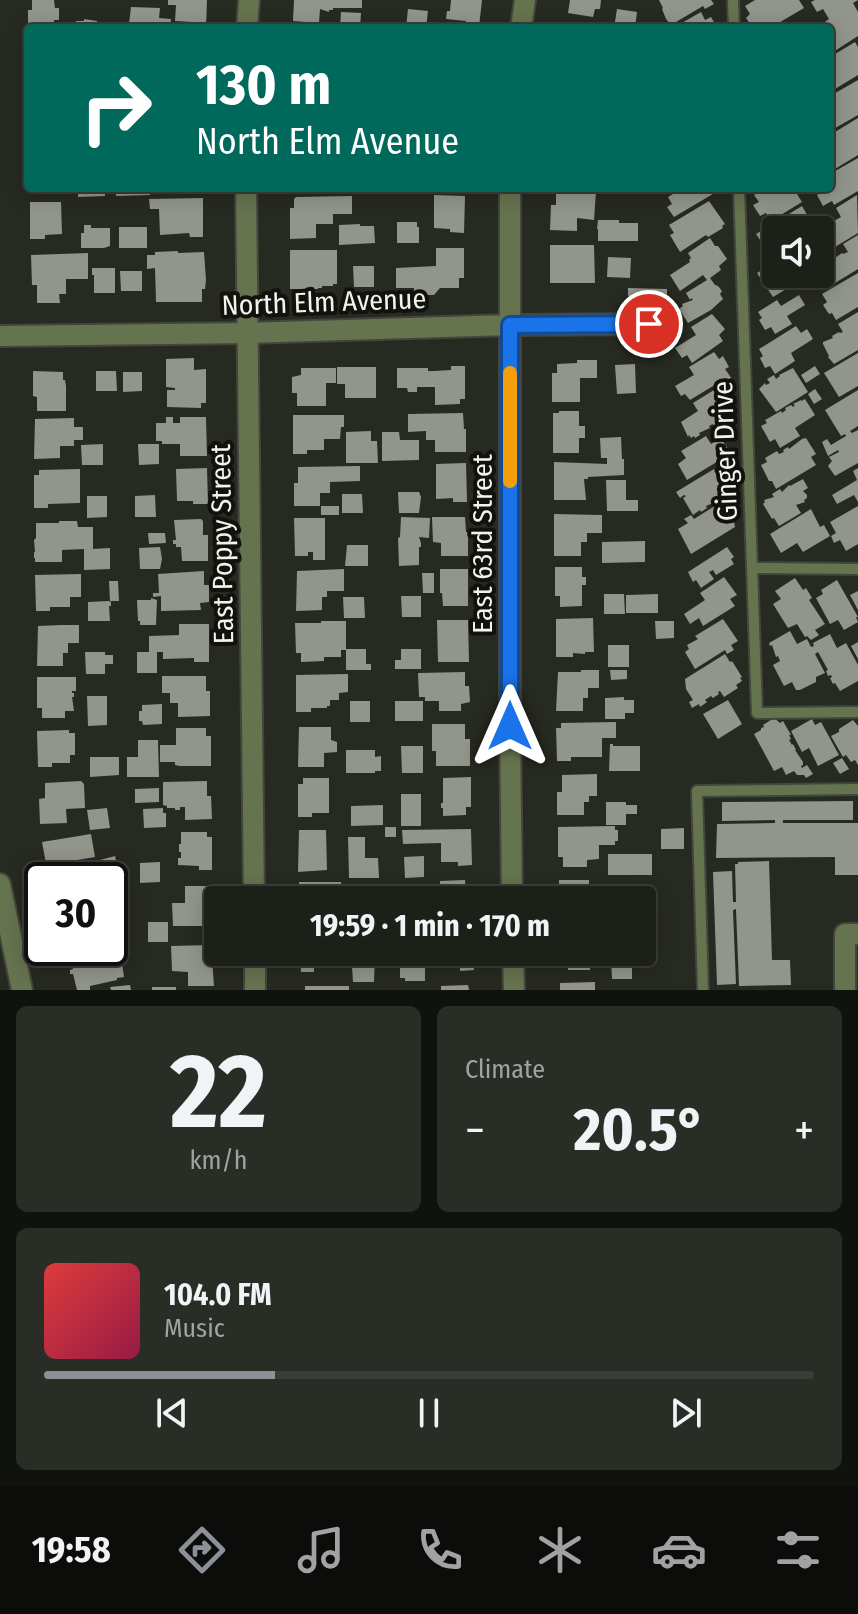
<!DOCTYPE html>
<html lang="en">
<head>
<meta charset="utf-8">
<style>
  body { margin:0; font-family:"Fira Sans Condensed",sans-serif; background:#2a2d26; color:#f1f3f6; height:100vh; display:flex; flex-direction:column; font-size:30px; white-space:nowrap }
  * { box-sizing:border-box; margin:0 }
  p { font-size:26px; color:#a0a3a2 }
  .icon { flex:none; width:44px; height:44px; fill:none; stroke:currentColor; stroke-width:2; stroke-linecap:round; stroke-linejoin:round }
  .map { position:relative; height:990px; overflow:hidden }
  .sheet { display:flex; flex-direction:column; gap:16px; padding:16px; background:#10120e; flex:1 }
  .sheet>* { flex:none }
  .top-card { position:absolute; left:24px; top:24px; width:810px; height:168px; border-radius:8px; box-shadow:0 4px 20px #0003,0 0 0 2px #3b3e38; background:#00695c; color:#fff; overflow:hidden }
  .tools { position:absolute; left:762px; top:216px; display:grid; gap:16px }
  .tools a { display:grid; place-items:center; width:72px; height:72px; border-radius:8px; background:#1d2019; box-shadow:0 4px 20px #0003,0 0 0 2px #3b3e38; font-size:40px }
  .speed { position:absolute; left:24px; top:862px; display:flex; gap:16px; font-size:40px; font-weight:700; text-align:center }
  .speed>* { display:grid; place-content:center; width:104px; height:104px; border-radius:50%; background:#1d2019; box-shadow:0 4px 20px #0003,0 0 0 2px #3b3e38; line-height:1 }
  .speed .limit { border:4px solid #111; border-radius:12px; background:#fff; color:#111 }
  .pin { position:absolute; display:grid; place-items:center; width:68px; height:68px; color:#fff; margin:-34px; border:4px solid #fff; border-radius:50%; box-shadow:0 2px 8px #0007 }
  .me { position:absolute; width:88px; margin:-44px; rotate:0deg; stroke-linejoin:round; filter:drop-shadow(0 0 6px #0008) }
  .turn { display:flex; align-items:center; gap:28px; height:168px; padding:0 40px; font-size:36px }
  .turn .icon { width:104px; height:104px; stroke-width:2.5 }
  .turn b { display:block; font-size:56px; line-height:68px }
  .big { font-size:60px; font-weight:700; line-height:1.1 }
  .sheet .tile { flex:1; display:flex; flex-direction:column; justify-content:center; gap:12px; min-width:0; padding:0 28px; border-radius:12px; background:#2a2d26 }
  .sheet .dial { align-items:center; gap:0 }
  .dial b { font-size:104px; line-height:1 }
  .song { display:flex; align-items:center; gap:24px }
  .cover { width:96px; height:96px; border-radius:12px; background:linear-gradient(135deg,hsl(0 70% 55%),hsl(340 70% 35%)) }
  .played { height:8px; border-radius:4px; background:linear-gradient(90deg,#8c9099 30%,#3b3e38 30%) }
  .keys { display:flex; justify-content:space-around; direction:ltr }
  .heat { display:flex; justify-content:space-between; align-items:center; font-size:44px; direction:ltr }
  .sheet .tiles { flex:1; display:grid; gap:16px; grid-template-columns:1fr 1fr }
  .tile:last-child { grid-column:span 2 }
  .trip { position:absolute; left:204px; top:886px; width:452px; height:80px; border-radius:8px; background:#1d2019; box-shadow:0 4px 20px #0003,0 0 0 2px #3b3e38; font-weight:700; line-height:80px; text-align:center }
  .tab-bar { display:flex; height:128px; justify-content:space-around; align-items:center; background:#0c0d0a; color:#a0a3a2 }
  .tab-bar .icon { width:56px; height:56px }
  .tab-bar .on { color:#8c9099 }
  .tab-bar b { font-size:36px; color:#f1f3f6 }
  .map>svg:first-child { display:block }
  .building { fill:#91958b }
  .lines { fill:none; stroke-linecap:round; stroke-linejoin:round }
  .service-casing { stroke:#43463e; stroke-width:14 }
  .minor-casing { stroke:#43463e; stroke-width:24 }
  .tertiary-casing { stroke:#43463e; stroke-width:24 }
  .service { stroke:#66734f; stroke-width:10 }
  .minor { stroke:#66734f; stroke-width:20 }
  .tertiary { stroke:#66734f; stroke-width:20 }
  .route-casing { stroke:#114b97; stroke-width:20 }
  .route { stroke:#1a73e8; stroke-width:14 }
  .slow { stroke:#f59e0b; stroke-width:14 }
  .labels { text-anchor:middle; dominant-baseline:central; stroke-width:8; stroke-linejoin:round; paint-order:stroke }
  .street-label { font-size:28px; fill:#f1f3ed; stroke:#11120e }
</style>
</head>
<body>
<div class="map">
<svg width="858" height="990" viewBox="0 0 858 990">
  <rect width="100%" height="100%" fill="#272a21"/>
  <!-- building -->
  <path class="building" d="M32 0H54L55 8H59V20H54V28H28V10H32Z
    M168 0H207L206 27 192 26V22L175 21 176 5H168Z
    M294 0H362V8H333V10H329V12L320 9 319 23 293 21Z
    M451 0H482L479 27 466 25V21L446 19 447 11H450Z
    M570 0H601L600 9H595L593 17 568 13Z
    M659 0H711L714 4 705 9 703 6 671 25 666 19 662 9 663 8Z
    M755 0H799L804 8 770 28H759L757 24 751 25 746 18 750 14 745 6Z
    M815 0H858L853 3 858 12V36L830 54V28H825L822 24 829 19 823 9 817 12 811 2Z
    M131 7 160 8 159 18 171 19 170 28H117V23L129 24Z
    M408 9 428 11 426 28H406Z
    M617 9 637 12 635 28H614Z
    M341 12 361 13 360 28H340Z
    M701 12 705 20 711 17 716 26 683 28 680 24Z
    M84 19 97 21V28H76V21H84Z
    M855 42 858 47V75L830 92V57Z
    M858 80V115L830 131V96Z
    M858 118V155L830 172V135Z
    M858 158V191L834 205 832 201 823 206 817 195 825 190 824 188H830V174Z
    M78 188H105V196L78 197Z
    M116 188H150V195L116 196Z
    M339 188H368V193H339Z
    M683 188H723L674 217 667 207 672 204 668 197Z
    M766 188H775L777 191 781 188H807L797 194 802 202 771 221 766 213 760 216 753 205 759 202 754 195Z
    M556 190 596 191 594 220 577 218V231L550 230 551 205H556Z
    M434 195 465 196 464 233 450 232V229L434 228Z
    M857 195 858 233 830 250 820 229 841 217 836 208Z
    M352 196V214H333V224H316V238L290 239V208H294V199L296 197Z
    M203 198V237H190L189 233 160 235 159 209H150L149 199Z
    M709 201 725 224 722 226 723 228 708 237 706 235 680 252 670 235 674 233 669 225Z
    M30 202H61L62 234 45 235V239H30Z
    M802 206 813 225 809 227 811 230H776V274H811L773 297 757 273 773 264 771 260 773 259 756 234 764 229 762 227 770 223 771 225Z
    M598 220H619V223H638V241H598V229H597Z
    M397 222H417V227H419V243H397Z
    M360 224V226H374L375 243 339 245V225Z
    M84 225H91V228H110V246L104 248H81V233H84Z
    M119 227H147V248H119Z
    M858 235V269L835 283 825 265 842 253 843 254 848 252 843 244Z
    M710 238 715 246H718L727 259 719 266 721 270 710 278 715 285 718 286 722 291 720 294 723 299 711 310 688 323 679 309 683 306 682 304 693 300 691 298 690 300 686 293 707 280 703 275 680 291 670 275 690 262 689 260 691 258 688 253Z
    M550 245H594L595 283H550Z
    M436 248H464V278H459V288H440L434 295H419L414 291V288H396V268L436 266Z
    M290 250H337V284H333V286H322V288H318V289H290Z
    M178 251V253L204 252 206 280 205 289H202V302H156L155 268 147 269V255H155V252Z
    M88 253V279H66V294H59L60 303H37V285H32L31 255Z
    M608 257 631 258 630 278 607 277Z
    M353 266H374V287H354Z
    M92 268H115V293H94V275H92Z
    M120 271H142V291H121Z
    M858 273V307L836 320 832 313 829 314 823 305 827 302 822 294Z
    M628 288 667 289V296H628Z
    M799 295 805 305 787 316 792 324 775 334 771 327 765 330 759 320 762 318 758 312 777 300 781 306Z
    M858 312V350L834 364 828 357 829 356 823 344V342L833 338 832 336 839 332 840 333 843 332 838 324Z
    M712 314 725 329 719 335 723 341 692 363 687 355 682 358 675 348 696 335 691 327Z
    M796 326 801 333 807 329 813 339 791 353 795 361 775 374 770 366 765 368 760 358 763 356 759 349Z
    M714 352 719 359 723 356 729 367 725 369 732 379 724 384 722 381 717 384 718 387 715 389 713 386 690 400 685 394 681 396 675 386 694 375 689 367Z
    M858 353V386L839 397 824 373Z
    M194 358V370L206 369V403H201V408L167 407V390H175V388L166 387V359Z
    M577 360H597V378H580V402H552V373H557V364L577 363Z
    M635 364 636 393 617 394 615 365Z
    M451 366H465V399H460V404L435 405V387H417V392H408L407 388H397V368H428V371H434L451 370Z
    M815 366 820 374 806 383 801 375Z
    M337 367H376V398H345V384H337Z
    M301 368H336V383H326V406H297V393H292V377L301 375Z
    M793 368 808 392 776 412 759 389 765 383 766 385 770 383 767 379 774 375 776 379 780 376 779 375Z
    M33 371 63 372V380H65L66 386V411H37V397L33 396Z
    M96 371H116L117 391H96Z
    M123 372H142V391L123 392Z
    M815 389 822 399 814 404 808 394Z
    M714 390 719 398H724L731 411 730 414 732 417 719 425 714 426 713 424 709 426 710 428 699 433 700 435 695 438 694 436 691 438 689 435 688 437 681 422 698 411 693 403Z
    M858 390V426L850 431 852 433 858 430V463L835 476 828 466 832 461 829 457 839 452 838 450 828 456 822 442 827 439 831 445 846 436 845 434 841 436 825 410Z
    M805 399 815 415 795 428 800 436 780 448 775 439 770 442 761 426 767 423 765 420 781 411 782 413 786 410 785 408 791 405 793 407 795 405 793 404 801 400V401Z
    M559 411H579V426H585V438H579V453H553V413H559Z
    M463 413 464 429H466V452H435V440H426V431L408 432V414Z
    M293 415H344V427H341L340 439H324V450H307V454H293Z
    M166 417H173V423H180V417H206L207 456H180V444H162V441H156V423H166Z
    M74 418V427H83V440H74V446H60V458L34 459 35 419Z
    M371 431V441H377L378 463H346V432Z
    M382 432H399L400 440H419V460L382 461Z
    M706 436 711 444 721 438 731 454 728 456 731 459 723 464 720 460 687 480 678 464 686 458 681 451Z
    M621 437 622 459H624V475L588 477V479H584L586 500H554V462L607 464V458H601L600 438Z
    M806 438 816 454 811 457 816 465 776 489 772 481H769L761 465 767 462 765 458 777 451 779 454 784 452 783 450 788 447 789 449 802 439Z
    M103 444V465H82L81 445Z
    M138 444H159V464L139 465Z
    M466 463 467 502H453V498L436 499V464Z
    M360 466V481L330 482V493H320V506H294V483H298V467Z
    M207 468 208 504H193V501H177L176 469Z
    M858 468V502L854 495 837 504 832 495 857 480 853 471Z
    M80 469V503L48 504V508H34V475H39V470Z
    M714 469 718 477 722 474 732 490 727 493 728 494 719 498 720 500 706 506 707 508 701 512 700 510 693 515 683 498 686 496 684 495 680 498 676 492Z
    M803 479 808 488 803 491 807 495V498L804 500 805 502 796 505 801 513 779 526 774 518 772 519 763 504 765 502 764 500 774 497 772 494 780 489 782 492 789 485 790 486Z
    M606 480H626V500H638V511H607Z
    M398 492H419L421 497 419 513H399Z
    M342 494H362L363 513H342Z
    M155 495 156 517H135V496Z
    M87 496H107V517L87 518Z
    M726 499 731 507 735 527 691 554 678 529 688 523 684 519 691 515 694 519Z
    M321 506H339V515H321Z
    M858 506V544L846 551 840 540 834 543 831 536 836 533 830 522Z
    M811 509 820 527 824 525 830 536 803 552 797 543 781 553 770 534Z
    M554 514 602 515V533H587V542H581V556H554Z
    M401 517 430 518 429 538 419 537 421 543V547H419V565L399 566 398 538 400 537Z
    M432 517H465L466 532H468V556H441V543L433 542Z
    M294 518H325V560H313V552H308V556H295Z
    M201 519 203 521V535H208V561H182L181 547H176V544H173V540H176L174 520Z
    M59 521H77L78 527H93V549L110 548V569L84 570V549L62 550V562H35V558H34V552H35L34 540 36 538V523H59Z
    M148 533H165L166 543 149 544Z
    M645 541V562L602 563V542Z
    M347 545H368V566H345Z
    M160 547 162 559 160 569H140L139 548Z
    M727 547 734 557 731 559 734 564 716 575 713 570 709 572 714 579 701 588 696 580 693 582 688 572Z
    M555 567H582V577H586V585H582V606L560 607V596H555Z
    M344 569V591H327V597H322V610L296 611 297 571Z
    M440 569H468V606H443L442 593H440Z
    M204 571V585H209V602L200 603 201 610 161 611V596L153 597V593H159L158 574Z
    M422 573H434V593H423Z
    M81 574V597H70V607H50V611H36L35 575Z
    M724 577 737 595 730 599 735 606 703 626 699 618 690 624 684 614 705 600 700 593Z
    M795 578 803 590 806 588 812 598 809 600 825 624 815 630 819 635 811 640 807 636 805 637 797 624 788 628 773 604 781 599 775 591Z
    M837 580 858 617H856L858 622 844 630 838 620 830 624 816 598 823 594 821 590Z
    M109 581H118L119 601H110Z
    M858 591V610L850 595Z
    M604 594H624L625 614H604Z
    M658 594V613H626V595Z
    M401 596H421V617H402Z
    M343 597H364L365 618H344Z
    M151 598 157 600 156 625H140V621H138L137 600H151Z
    M109 601 111 602V606H109L110 621H88V602Z
    M593 618 594 652H585V654L573 653V657H556V619Z
    M723 619 738 641 731 645 734 650 727 654 725 650 695 669 685 652 689 649 687 645 698 639 695 636Z
    M437 620H468L469 662H438Z
    M321 621H346V649H366V664H371V670H346V650H341V657H324V661L301 662V653H296L295 623H321Z
    M655 621H674V638L656 639Z
    M179 624H209V662H194V658L163 659V652H157V673H137V652H149V636L179 635Z
    M61 625H79V643H68V653H63V666H37L38 626Z
    M790 631 797 644 807 639 811 647 814 646 813 643 830 634 837 648 846 643 858 665V681L840 691 835 683 833 684 830 678 832 677 831 675 828 676 826 671 828 670 818 652 815 654 825 673 816 677V682L800 690H796L792 682 784 686 773 665 780 661 778 656 776 657 772 645 770 646 769 643Z
    M858 642V659L851 646Z
    M608 645H629V667H608Z
    M401 649H421V669H395V660H401Z
    M85 652H105V655H113V664H105V674H86Z
    M725 654 730 662 732 661 742 677 740 678 742 681 736 685 738 688 724 697 720 691 718 692 719 694 713 698 711 696 705 700 707 702 700 707 699 704 692 708 689 702 693 700 686 689 685 679Z
    M581 670H599V688H588V698H583V711H556L558 672H581Z
    M610 670H627V679L611 680Z
    M465 672V686H469L470 702 461 704V711H439V701H425V697H419L418 673Z
    M348 674V692L339 693V700H330V706H327V708H311V712H296V675Z
    M162 676H206V691H210V716L178 717V703H170V693H162Z
    M37 677H76V691H72V693H74V697H72L74 711H65V718H42V708H37Z
    M87 696H107V725L88 726Z
    M624 697V700H634V713H625V719H605V698Z
    M728 700 742 724 718 739 703 714Z
    M350 701H370V722H350Z
    M395 701H423V721H395Z
    M162 704V724L143 725 142 721H139V711H142V705Z
    M774 718 780 723 783 721 791 735H789L791 739 789 740 792 745 793 744 796 750H795L803 762V765L801 766 802 768 807 765 813 774 806 778 804 775H797L794 771 786 775 782 767 774 771 754 734 761 730V728L764 727 763 725Z
    M812 719 815 725 821 722 839 755 818 766 809 748 802 752 791 731Z
    M853 720 858 726V765L855 760 851 762 846 755 843 757 831 736 839 732V729Z
    M616 722V738H602V757H571V761H557L556 728H561V723Z
    M432 724H465V739H470V766H436V751H432Z
    M299 727H331V740L337 742V752L324 753V767H298Z
    M176 728H206V736H211V766H180L175 765V762H160V745H176Z
    M69 730V733H75V755H70V763H52V767H38L37 731Z
    M138 740H158L159 777H127V757H138Z
    M610 744H613V746H640V771H609Z
    M401 746H423V773H402Z
    M346 750H375V757L381 756V771H375V773H346Z
    M90 757H119V775L90 777Z
    M842 758 849 769 840 774 833 763Z
    M597 774V796H589V802H584V815H557V792H562V775Z
    M471 777V807H466V815L443 816V808H441V803H443V778Z
    M303 778H329V813H312V817H298V784H303Z
    M81 781 84 784 85 808 66 809 67 823 40 824 39 799 45 798V783Z
    M207 781V796H211L212 819 185 820V807H180V810H175V808H167V806L163 805V782Z
    M159 788V802L135 803V789Z
    M401 794H421V826H401Z
    M853 801V820H783V823H858V875H835V857L716 858 717 824 775 823V820L722 821V802Z
    M606 802H626V805H637V814H626V825H606Z
    M383 805V825L351 826V806Z
    M107 808 110 828 90 830 87 810Z
    M163 808V813H166V827L144 828 143 809Z
    M615 826V830H618V841H615V845H599V859L587 860V867H563V857H558V827Z
    M385 827H396V837H385Z
    M684 828V849H661V829Z
    M471 829 472 865 458 866V862H441V843L403 844 402 830Z
    M299 830H326L327 870 298 872Z
    M181 832H207V837H212V870H199V866L178 865V858H181V852H179V844H181Z
    M91 834 95 857 77 860 78 870 62 873 63 877 49 880 42 842Z
    M348 837H365V858H378L379 878H349Z
    M608 854H652V875H608Z
    M115 856 120 876 103 880H89L85 864Z
    M424 856V877L405 878 404 857Z
    M769 861 772 960H790L791 985 739 986 736 909 733 910 736 984 717 985 713 872 732 871 733 902H736L735 864H738V862Z
    M160 862V882L140 883V863Z
    M465 880 466 896H472V900H440V881Z
    M559 880H589V896L597 895V900H559Z
    M299 882H341L342 900H299Z
    M128 886 130 896 119 899 117 889Z
    M185 886H213V926H173L172 903H185Z
    M122 910 129 936 110 941V913Z
    M148 922H168V942H148Z
    M211 945 214 986H188V972L172 971 171 946Z
    M100 949V953L120 949 124 977 117 978V980L90 986V990H77L73 974H70V970L73 969 69 955Z
    M300 952H339V960H342V965H339V967L314 968V972H301Z
    M351 952H375L374 982H353Z
    M418 952H473L474 970 460 971V967H443V965H428V960H425V981H405V978H400V965H405V961H418Z
    M560 952H594V967H590V970H568V962H560Z
    M632 957V979H612L611 958Z
    M595 982V990H560V983Z
    M130 985 131 990H111L110 987Z
    M468 985 469 990H441V986Z
    M305 986H349V990H305Z
    M152 987H176V990H152Z"/>
  <g class="lines">
    <!-- service casing -->
    <g class="service-casing">
      <path id="service" d="M733 0 734 28
        M739 188 757 713 858 712
        M753 568 858 569
        M703 990 697 791 858 789"/>
    </g>
    <!-- minor casing -->
    <g class="minor-casing">
      <path id="minor" d="M247 28 249 0
        M521 28 525 0
        M246 188 254 900
        M510 188V726L512 900
        M0 336 247 333 510 325 649 324
        M255 952V990
        M513 952 514 990
        M845 990V934H858"/>
    </g>
    <!-- tertiary casing -->
    <g class="tertiary-casing">
      <path id="tertiary" d="M0 884 22 990"/>
    </g>
    <!-- service -->
    <use href="#service" class="service"/>
    <!-- minor -->
    <use href="#minor" class="minor"/>
    <!-- tertiary -->
    <use href="#tertiary" class="tertiary"/>
  </g>
  <g class="lines">
    <!-- route casing -->
    <g class="route-casing">
      <path id="route" d="M510 726V325L649 324"/>
    </g>
    <!-- route -->
    <use href="#route" class="route"/>
    <!-- slow -->
    <path class="slow" d="M510 481V373"/>
  </g>
  <g class="labels">
    <!-- street labels -->
    <g class="street-label">
      <text transform="translate(324 302) rotate(-2)">North Elm Avenue</text>
      <text transform="translate(725 451) rotate(-92)">Ginger Drive</text>
      <text transform="translate(222 544) rotate(-91)">East Poppy Street</text>
      <text transform="translate(482 544) rotate(-90)">East 63rd Street</text>
    </g>
  </g>
</svg>
<div class="tools">
<a><svg class="icon" aria-label="sound" viewBox="0 0 24 24"><path d="M4 9h4l5-4v14l-5-4H4zM17 9q2 3 0 6"/></svg></a>
</div>
<div class="speed"><div class="limit">30</div></div>
<div class="pin" style="left:649px;top:324px;background:#d93025"><svg class="icon" aria-label="arrive" viewBox="0 0 24 24"><path d="M6 21V4h12l-3 4 3 4H6"/></svg></div>
<svg class="me" style="left:510px;top:726px" viewBox="-20 -20 40 40"><path d="M0-17L14 15 0 8-14 15z" fill="#1a73e8" stroke="#fff" stroke-width="4"/></svg>
<div class="trip">19:59 · 1 min · 170 m</div>
<div class="top-card">
<div class="turn"><svg class="icon" aria-label="right" viewBox="0 0 24 24"><path d="M7 20v-9h11M14 6l5 5-5 5"/></svg><div><b>130 m</b>North Elm Avenue</div></div>
</div>
</div>
<section class="sheet">
<div class="tiles">
<div class="tile dial"><b>22</b><p>km/h</p></div>
<div class="tile"><p>Climate</p>
<div class="heat"><a>−</a><b class="big">20.5°</b><a>+</a></div>
</div>
<div class="tile">
<div class="song"><i class="cover"></i><div><b>104.0 FM</b><p>Music</p></div></div>
<div class="played"></div>
<div class="keys"><svg class="icon" aria-label="previous" viewBox="0 0 24 24"><path d="M18 5L8 12l10 7zM5 5v14"/></svg><svg class="icon" aria-label="pause" viewBox="0 0 24 24"><path d="M8 5v14M16 5v14"/></svg><svg class="icon" aria-label="next" viewBox="0 0 24 24"><path d="M6 5l10 7-10 7zM19 5v14"/></svg></div>
</div>
</div>
</section>
<nav class="tab-bar">
<b>19:58</b>
<svg class="icon on" aria-label="directions" viewBox="0 0 24 24"><path d="M12 3l9 9-9 9-9-9zM9 14v-3h6M13 9l2 2-2 2"/></svg>
<svg class="icon" aria-label="music" viewBox="0 0 24 24"><path d="M9 18V5l10-2v13"/><circle cx="6" cy="18" r="3"/><circle cx="16" cy="16" r="3"/></svg>
<svg class="icon" aria-label="phone" viewBox="0 0 24 24"><path d="M5 4h4l2 5-3 2q2 4 5 5l2-3 5 2v4C11 20 4 13 5 4z"/></svg>
<svg class="icon" aria-label="climate" viewBox="0 0 24 24"><path d="M12 3v18M4 7l16 10M4 17L20 7"/></svg>
<svg class="icon" aria-label="car" viewBox="0 0 24 24"><path d="M5 17H2v-5l4-1 3-4h7l3 4 3 1v5h-3M9 17h6M6 11h13"/><circle cx="7" cy="17" r="2"/><circle cx="17" cy="17" r="2"/></svg>
<svg class="icon" aria-label="filters" viewBox="0 0 24 24"><path d="M4 7h16M4 17h16"/><circle cx="9" cy="7" r="2"/><circle cx="15" cy="17" r="2"/></svg>
</nav>
</body>
</html>
